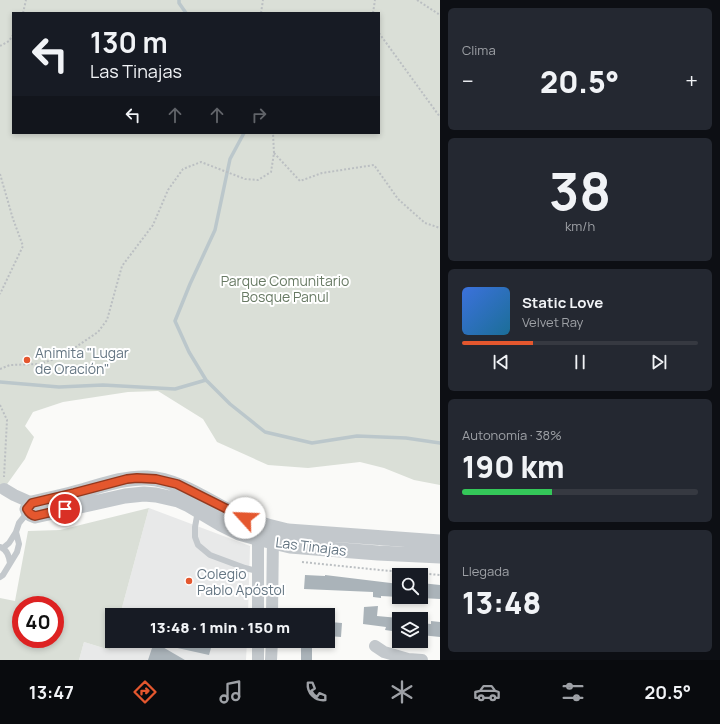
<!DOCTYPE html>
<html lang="es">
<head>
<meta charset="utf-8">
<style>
  body { margin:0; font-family:Manrope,sans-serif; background:#242831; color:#f1f3f6; height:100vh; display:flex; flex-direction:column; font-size:15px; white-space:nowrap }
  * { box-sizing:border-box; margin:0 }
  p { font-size:13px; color:#9ea1a6 }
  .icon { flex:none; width:22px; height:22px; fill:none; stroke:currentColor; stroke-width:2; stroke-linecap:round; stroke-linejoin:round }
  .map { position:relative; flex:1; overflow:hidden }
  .drawer { display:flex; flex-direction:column; gap:8px; padding:8px; background:#0d0f14; width:280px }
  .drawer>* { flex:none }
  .top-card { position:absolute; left:12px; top:12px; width:368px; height:122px; border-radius:0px; box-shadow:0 2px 6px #0003; background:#171b24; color:#f1f3f6; overflow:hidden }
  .controls { position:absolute; left:392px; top:568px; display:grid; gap:8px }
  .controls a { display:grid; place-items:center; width:36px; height:36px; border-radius:0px; background:#171b24; box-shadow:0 2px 6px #0003; font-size:20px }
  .speed { position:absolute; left:12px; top:596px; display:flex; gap:8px; font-size:20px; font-weight:700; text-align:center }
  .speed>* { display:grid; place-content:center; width:52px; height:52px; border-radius:50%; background:#171b24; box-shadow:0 2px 6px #0003; line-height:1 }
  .speed .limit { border:6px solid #d22; background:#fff; color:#111 }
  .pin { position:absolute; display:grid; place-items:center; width:34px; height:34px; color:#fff; margin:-17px; border:2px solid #fff; border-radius:50%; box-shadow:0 1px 4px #0007 }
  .me { position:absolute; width:44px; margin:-22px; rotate:295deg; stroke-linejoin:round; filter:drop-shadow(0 0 3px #0008) }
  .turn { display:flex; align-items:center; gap:14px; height:84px; padding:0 12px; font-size:18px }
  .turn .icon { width:52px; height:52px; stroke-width:2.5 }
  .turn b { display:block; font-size:28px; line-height:34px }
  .lanes { display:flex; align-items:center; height:38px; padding:0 12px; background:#0003; justify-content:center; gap:20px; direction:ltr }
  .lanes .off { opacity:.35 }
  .big { font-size:30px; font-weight:800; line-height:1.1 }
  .drawer .tile { flex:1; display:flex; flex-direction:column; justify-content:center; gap:6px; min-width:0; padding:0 14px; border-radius:6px; background:#242831 }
  .drawer .dial { align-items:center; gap:0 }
  .dial b { font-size:52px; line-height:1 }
  .song { display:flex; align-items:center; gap:12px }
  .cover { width:48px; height:48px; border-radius:6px; background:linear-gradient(135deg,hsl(220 70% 55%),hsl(200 70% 35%)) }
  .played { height:4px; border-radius:2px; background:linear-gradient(90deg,#e4572e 30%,#363941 30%) }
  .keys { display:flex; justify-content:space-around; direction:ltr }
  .heat { display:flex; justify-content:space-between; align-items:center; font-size:22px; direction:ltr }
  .charge { height:6px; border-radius:3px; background:linear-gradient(90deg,#34c759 38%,#363941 0) }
  .trip { position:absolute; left:105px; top:608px; width:230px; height:40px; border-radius:0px; background:#171b24; box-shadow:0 2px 6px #0003; font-weight:800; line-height:40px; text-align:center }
  .dock { display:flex; height:64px; justify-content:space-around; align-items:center; background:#090b0e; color:#9ea1a6 }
  .dock .icon { width:28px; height:28px }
  .dock .on { color:#e4572e }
  .dock b { font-size:18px; color:#f1f3f6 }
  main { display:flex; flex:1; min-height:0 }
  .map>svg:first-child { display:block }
  .built { fill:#e8e9e9 }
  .green { fill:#dadfd7; fill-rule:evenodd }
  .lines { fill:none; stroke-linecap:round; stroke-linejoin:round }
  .stream { stroke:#bbc7cb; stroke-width:3.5 }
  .building { fill:#aab3b9 }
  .path { stroke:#bbbfc2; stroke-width:2; stroke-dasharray:2 2; stroke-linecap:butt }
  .service { stroke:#c3c8cc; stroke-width:6 }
  .minor { stroke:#c3c8cc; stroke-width:12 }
  .tertiary { stroke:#c3c8cc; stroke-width:15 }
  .route-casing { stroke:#94391e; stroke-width:10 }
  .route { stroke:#e4572e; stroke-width:7 }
  .poi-dot { fill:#e4572e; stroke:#fff; stroke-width:1.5 }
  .labels { text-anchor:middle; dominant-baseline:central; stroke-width:4; stroke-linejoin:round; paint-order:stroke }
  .park-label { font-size:14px; fill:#687a64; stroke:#fff }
  .poi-label { font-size:14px; fill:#657683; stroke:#fff; text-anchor:start }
  .street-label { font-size:14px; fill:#657683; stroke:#fff }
</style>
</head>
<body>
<main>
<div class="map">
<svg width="440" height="660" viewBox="0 0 440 660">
  <rect width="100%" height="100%" fill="#fafaf8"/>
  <!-- built -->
  <path class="built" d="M149 508 250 546 248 615H120Z
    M113 641H247L246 660H79L84 642 110 650Z"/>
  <!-- green -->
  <path class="green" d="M0 0H440V485L414 480 384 468 360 462 308 468 268 465 217 442 203 419 158 391 128 392 63 402 33 412 25 426 34 437 25 459 0 494ZM13 13H379V133H13Z
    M149 508 120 615H112V641H113L110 650 84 642 79 660H0V598L15 601 28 531 60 530ZM21 605H55V639H21Z"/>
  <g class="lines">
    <!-- stream -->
    <path class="stream" d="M179 0V3L186 13
      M244 133 230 159 215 230 190 284 175 321 189 352 206 380 230 404 265 432 312 443 357 436 406 438 440 443
      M0 382 59 387 103 385 175 389 206 380"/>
  </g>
  <!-- building -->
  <path class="building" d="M305 575 325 576V575L399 584V597L381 596V598L373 597V592L304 589Z
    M421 583 440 585V599L421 598Z
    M378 606 377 616 399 618V632L385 630 386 627 363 624 364 607Z
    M431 621 440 622V637L421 635V623L431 624Z
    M330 622 342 623 341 637 328 636Z
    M165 641H213L209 655 164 645Z
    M301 641H312V660H301Z
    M154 642 185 660H148Z"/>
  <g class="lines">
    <!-- path -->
    <path class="path" d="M417 0 440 15
      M23 13 26 0
      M261 13 263 0
      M373 13 375 0
      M379 33 440 117
      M0 46 9 41 13 35
      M274 153 300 181 322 173 374 165 398 199 425 223 440 228
      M0 174 13 219 23 246 0 294
      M0 369 10 365 39 364 61 357 98 332 107 320 122 266 153 225 168 190 183 169 201 162 245 179 258 180 271 172 274 153 273 133
      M0 405 7 420 4 477
      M302 562 380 570 440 575"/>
    <!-- service -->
    <path class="service" d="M198 511 195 527V537L198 545 210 555 245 568 257 571
      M0 547C7 549 9 556 10 563
      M3 548 9 543 16 532 19 523 28 512
      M0 577 3 575 17 552 19 544 16 532"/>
    <!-- minor -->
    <path class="minor" d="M4 489 14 495 32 503
      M258 530V615
      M272 615 273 534
      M258 641V660
      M375 646 384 652 408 659 422 660
      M271 660 272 641"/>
    <!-- tertiary -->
    <path class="tertiary" d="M440 542 288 531C268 527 249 521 230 512 203 498 178 480 147 478 125 477 103 485 82 491 65 496 48 499 32 503L27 509C28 513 31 515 35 516L125 496 144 494 156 495 178 500 189 505 221 524 239 533 257 538 290 546 378 553 440 556"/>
  </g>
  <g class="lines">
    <!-- route casing -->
    <g class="route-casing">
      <path id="route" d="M65 509 35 516C31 515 29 513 27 509L32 503 74 493 127 479 137 478 156 479 177 484 245 518"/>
    </g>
    <!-- route -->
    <use href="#route" class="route"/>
  </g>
  <!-- markers -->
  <g class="poi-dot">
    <circle cx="27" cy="360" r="4"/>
    <circle cx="189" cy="581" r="4"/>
  </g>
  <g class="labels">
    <!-- park labels -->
    <g class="park-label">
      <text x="285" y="280">Parque Comunitario<tspan x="285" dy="16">Bosque Panul</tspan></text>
    </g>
    <!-- poi labels -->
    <g class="poi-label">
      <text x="35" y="352">Animita "Lugar<tspan x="35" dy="16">de Oración"</tspan></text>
      <text x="197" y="573">Colegio<tspan x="197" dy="16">Pablo Apóstol</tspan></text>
    </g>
    <!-- street labels -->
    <g class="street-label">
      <text transform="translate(311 546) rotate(7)">Las Tinajas</text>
    </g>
  </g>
</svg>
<div class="controls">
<a><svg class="icon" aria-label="search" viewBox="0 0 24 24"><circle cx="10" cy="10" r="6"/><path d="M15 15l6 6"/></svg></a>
<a><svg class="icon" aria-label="layers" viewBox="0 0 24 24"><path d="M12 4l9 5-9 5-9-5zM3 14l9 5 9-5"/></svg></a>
</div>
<div class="speed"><div class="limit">40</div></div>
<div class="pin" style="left:65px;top:509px;background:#d93025"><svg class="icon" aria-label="arrive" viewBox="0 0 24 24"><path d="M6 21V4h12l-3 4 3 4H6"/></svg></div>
<svg class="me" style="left:245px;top:518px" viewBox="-20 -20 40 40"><circle r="19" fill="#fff"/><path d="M0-13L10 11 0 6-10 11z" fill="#e4572e"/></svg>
<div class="trip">13:48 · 1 min · 150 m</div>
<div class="top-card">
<div class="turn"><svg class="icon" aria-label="left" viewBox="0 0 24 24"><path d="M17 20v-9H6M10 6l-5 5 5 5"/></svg><div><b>130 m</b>Las Tinajas</div></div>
<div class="lanes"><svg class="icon" aria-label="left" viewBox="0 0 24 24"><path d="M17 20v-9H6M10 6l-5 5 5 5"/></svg><svg class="icon off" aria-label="ahead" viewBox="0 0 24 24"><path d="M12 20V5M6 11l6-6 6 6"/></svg><svg class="icon off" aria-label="ahead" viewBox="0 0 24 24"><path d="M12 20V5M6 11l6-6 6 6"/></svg><svg class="icon off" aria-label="right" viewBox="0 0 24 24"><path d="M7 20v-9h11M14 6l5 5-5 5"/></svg></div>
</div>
</div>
<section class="drawer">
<div class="tile"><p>Clima</p>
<div class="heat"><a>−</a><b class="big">20.5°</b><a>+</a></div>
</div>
<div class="tile dial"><b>38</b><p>km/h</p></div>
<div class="tile">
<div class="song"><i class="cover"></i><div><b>Static Love</b><p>Velvet Ray</p></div></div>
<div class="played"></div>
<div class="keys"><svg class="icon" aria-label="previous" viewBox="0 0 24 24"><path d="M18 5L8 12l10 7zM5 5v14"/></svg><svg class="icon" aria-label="pause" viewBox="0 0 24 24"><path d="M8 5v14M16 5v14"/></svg><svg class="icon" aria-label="next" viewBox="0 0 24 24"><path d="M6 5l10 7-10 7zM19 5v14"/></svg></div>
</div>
<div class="tile"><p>Autonomía · 38%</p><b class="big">190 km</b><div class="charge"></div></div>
<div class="tile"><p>Llegada</p><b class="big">13:48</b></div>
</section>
</main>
<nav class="dock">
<b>13:47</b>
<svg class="icon on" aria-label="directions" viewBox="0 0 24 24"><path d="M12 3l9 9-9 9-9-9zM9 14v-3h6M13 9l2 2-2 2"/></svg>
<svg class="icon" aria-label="music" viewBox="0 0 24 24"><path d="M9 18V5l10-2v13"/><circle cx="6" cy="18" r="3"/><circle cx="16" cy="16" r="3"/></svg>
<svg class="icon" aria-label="phone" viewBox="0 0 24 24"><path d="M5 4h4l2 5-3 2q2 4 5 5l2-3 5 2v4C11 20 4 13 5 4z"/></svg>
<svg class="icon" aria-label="climate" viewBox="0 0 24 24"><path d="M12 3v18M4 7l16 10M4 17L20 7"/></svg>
<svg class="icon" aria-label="car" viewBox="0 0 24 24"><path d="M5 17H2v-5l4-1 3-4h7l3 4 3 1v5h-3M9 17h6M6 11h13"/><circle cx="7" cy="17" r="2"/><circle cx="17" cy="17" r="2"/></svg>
<svg class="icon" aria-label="filters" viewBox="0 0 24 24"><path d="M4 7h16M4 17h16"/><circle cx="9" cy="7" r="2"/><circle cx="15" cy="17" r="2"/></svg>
<b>20.5°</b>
</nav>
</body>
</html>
